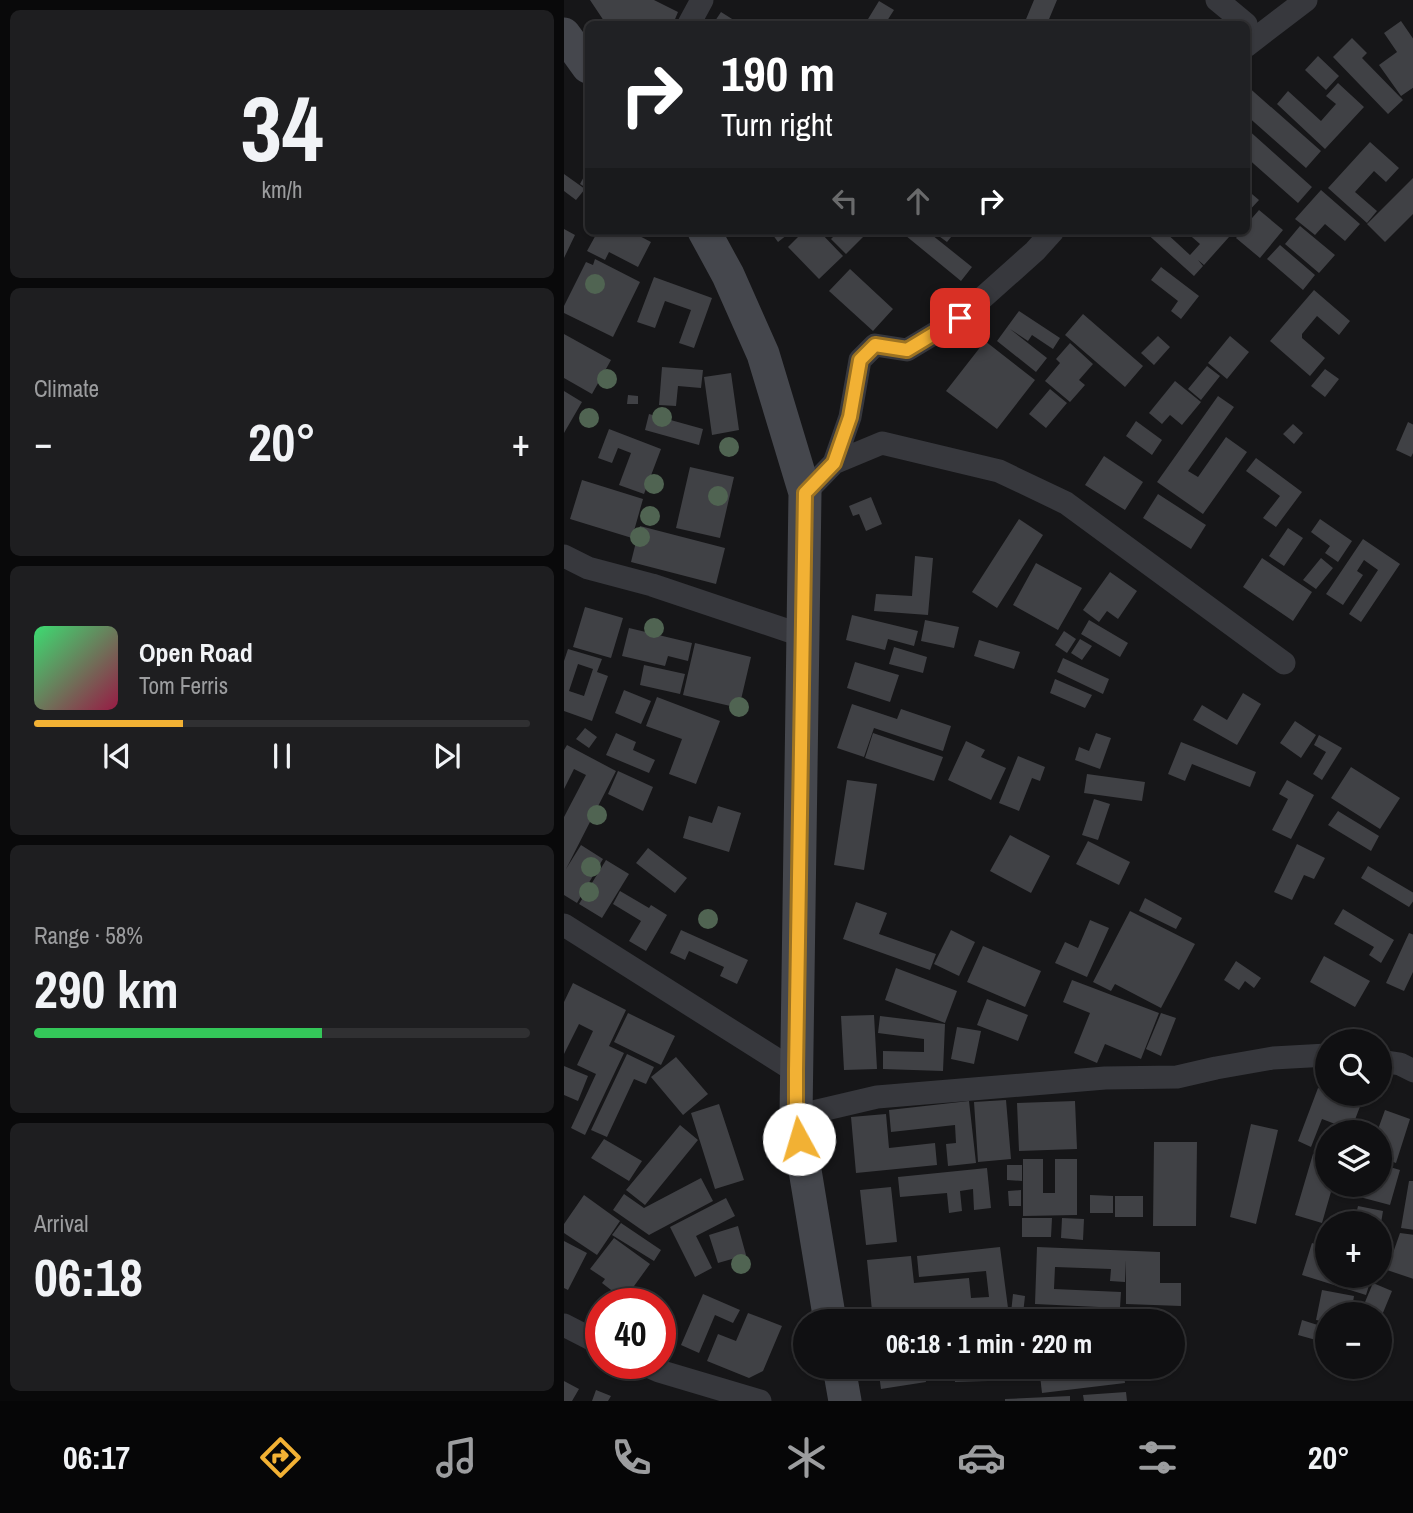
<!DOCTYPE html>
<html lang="en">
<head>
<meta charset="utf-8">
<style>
  body { margin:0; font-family:"Archivo Narrow",sans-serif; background:#1e1e20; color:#f1f3f6; height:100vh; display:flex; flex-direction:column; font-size:26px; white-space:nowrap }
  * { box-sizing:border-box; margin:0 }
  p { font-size:23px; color:#9c9d9f }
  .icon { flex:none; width:38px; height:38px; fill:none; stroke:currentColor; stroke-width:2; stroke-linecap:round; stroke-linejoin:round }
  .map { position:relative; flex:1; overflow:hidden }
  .side { display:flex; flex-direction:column; gap:10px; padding:10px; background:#09090a; width:564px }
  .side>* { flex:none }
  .top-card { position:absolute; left:21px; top:21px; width:665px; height:214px; border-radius:10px; box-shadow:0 2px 5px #0004,0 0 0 2px #303032; background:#202124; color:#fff; overflow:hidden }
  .controls { position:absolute; left:751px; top:1029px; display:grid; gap:14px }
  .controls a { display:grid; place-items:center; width:77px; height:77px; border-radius:50%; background:#101012; box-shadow:0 2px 5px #0004,0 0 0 2px #303032; font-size:35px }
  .speed { position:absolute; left:21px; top:1288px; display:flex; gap:14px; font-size:35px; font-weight:700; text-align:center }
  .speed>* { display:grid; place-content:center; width:91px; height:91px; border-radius:50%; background:#101012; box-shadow:0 2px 5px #0004,0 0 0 2px #303032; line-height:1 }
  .speed .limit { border:10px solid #d22; background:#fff; color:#111 }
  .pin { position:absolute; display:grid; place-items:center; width:60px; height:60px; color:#fff; margin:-30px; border-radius:14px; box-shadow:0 4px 10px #0006 }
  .me { position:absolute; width:77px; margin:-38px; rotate:354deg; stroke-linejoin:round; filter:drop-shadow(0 0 5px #0008) }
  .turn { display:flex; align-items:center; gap:24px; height:147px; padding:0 21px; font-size:32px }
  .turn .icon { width:91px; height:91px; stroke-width:2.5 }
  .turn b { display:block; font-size:49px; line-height:60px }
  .lanes { display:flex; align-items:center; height:66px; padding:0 21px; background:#0003; justify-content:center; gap:35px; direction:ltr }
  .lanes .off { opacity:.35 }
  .big { font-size:52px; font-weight:800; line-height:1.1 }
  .side .card { flex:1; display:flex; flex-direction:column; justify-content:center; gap:10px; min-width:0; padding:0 24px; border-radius:10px; background:#1e1e20 }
  .side .dial { align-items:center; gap:0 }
  .dial b { font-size:91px; line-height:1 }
  .song { display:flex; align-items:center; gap:21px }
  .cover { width:84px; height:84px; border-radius:10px; background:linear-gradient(135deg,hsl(140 70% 55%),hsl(340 70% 35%)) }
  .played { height:7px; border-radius:4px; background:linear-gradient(90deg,#f2b134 30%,#303032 30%) }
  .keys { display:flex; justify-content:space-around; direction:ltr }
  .heat { display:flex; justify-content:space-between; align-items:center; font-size:38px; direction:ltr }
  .charge { height:10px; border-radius:5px; background:linear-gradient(90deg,#34c759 58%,#303032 0) }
  .trip { position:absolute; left:229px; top:1309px; width:392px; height:70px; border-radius:35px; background:#101012; box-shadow:0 2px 5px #0004,0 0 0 2px #303032; font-weight:800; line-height:70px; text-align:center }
  .tab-bar { display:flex; height:112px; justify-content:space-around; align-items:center; background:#060607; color:#9c9d9f }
  .tab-bar .icon { width:49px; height:49px }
  .tab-bar .on { color:#f2b134 }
  .tab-bar b { font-size:32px; color:#f1f3f6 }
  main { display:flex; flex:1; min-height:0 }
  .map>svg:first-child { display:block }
  .building { fill:#404145; fill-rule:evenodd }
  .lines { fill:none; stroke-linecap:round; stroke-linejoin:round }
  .street { stroke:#37383d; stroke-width:23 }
  .secondary { stroke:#45474d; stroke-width:33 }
  .tree { fill:#506452 }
  .route-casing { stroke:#9d7322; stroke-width:18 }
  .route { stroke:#f2b134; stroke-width:12 }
</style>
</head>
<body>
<main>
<section class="side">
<div class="card dial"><b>34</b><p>km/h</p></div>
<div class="card"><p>Climate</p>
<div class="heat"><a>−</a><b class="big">20°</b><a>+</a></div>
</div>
<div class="card">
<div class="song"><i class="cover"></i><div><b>Open Road</b><p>Tom Ferris</p></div></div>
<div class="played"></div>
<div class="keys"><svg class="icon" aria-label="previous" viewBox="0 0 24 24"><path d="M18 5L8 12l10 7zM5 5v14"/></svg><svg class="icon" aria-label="pause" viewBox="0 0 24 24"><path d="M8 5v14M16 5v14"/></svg><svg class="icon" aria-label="next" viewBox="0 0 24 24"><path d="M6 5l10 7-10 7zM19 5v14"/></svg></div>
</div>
<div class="card"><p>Range · 58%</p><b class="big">290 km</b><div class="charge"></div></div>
<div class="card"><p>Arrival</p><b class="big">06:18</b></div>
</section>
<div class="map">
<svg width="850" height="1401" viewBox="0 0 850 1401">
  <rect width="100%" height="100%" fill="#161618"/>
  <!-- building -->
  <path class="building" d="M26 0H90L114 12 109 24H42Z
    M470 0H493L483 24H460Z
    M315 1 330 10 321 24H301Z
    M157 12 176 24H149Z
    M837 21 850 40V87L837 96 815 65 833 52 820 33Z
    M788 38 803 53 798 58 839 100 824 114 769 57Z
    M754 56 775 76 762 90 741 70Z
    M774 83 800 107 761 149 713 104 724 91 757 121 772 104 762 96Z
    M682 85 757 151 742 168 682 115Z
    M682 128 748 187 734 203 682 157Z
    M806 142 835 168 822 182 810 171 791 192 813 211 803 223 764 188Z
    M24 169V189L16 184Z
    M0 174 21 189 12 200 0 191Z
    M850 177V213L821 242 803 224Z
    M682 189 695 200 682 214Z
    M757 190 796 224 781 241 761 224 751 235 731 219Z
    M695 210 719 230 696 258 672 238 678 231H682V225Z
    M736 226 771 255 755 273 721 244Z
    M0 229 11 235 0 258Z
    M34 231H66L87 242 74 267 45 252 41 260 23 251Z
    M206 231H228L214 242Z
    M240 231H255L279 256 255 279 224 247Z
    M275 231H305L282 254 267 239Z
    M336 231H363L408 267 397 281Z
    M368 231H392L383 242Z
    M580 231H600L626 255 636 244 621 231H658L665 237 640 265 634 260 639 266 630 276Z
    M716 245 751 275 739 290 703 259Z
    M31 259 76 282 49 337 0 313V306L22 262 29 265Z
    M597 267 635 296 617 319 607 311 614 301 587 280Z
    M286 269 329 309 309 331 265 291Z
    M90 277 148 298 130 348 115 343 127 310 101 301 91 328 73 322Z
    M750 290 786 321 775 335 753 316 738 334V338L761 358 746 376 706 341Z
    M455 311 496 338 489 349 468 335 464 341 446 329 483 358 472 372 433 341Z
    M519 314 579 366 561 387 501 335Z
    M0 334 47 360 28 394 0 378Z
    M594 336 606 347 590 365 577 353Z
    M666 336 685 352 663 379 644 363Z
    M421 341 471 380 433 429 382 391Z
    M506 343 529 364 515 380 521 385 506 402 481 381 496 363 492 359Z
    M643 366 656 376 637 400 624 389Z
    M98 367 139 370 137 388 114 386 112 406 95 405Z
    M761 369 775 379 761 397 747 386Z
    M167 373 175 430 148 435 140 377Z
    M611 381 637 402 618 425 606 415 598 424 585 413Z
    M486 389 503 403 482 428 465 414Z
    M0 391 18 402 0 433Z
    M64 395 74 396V404H63Z
    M654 396 670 407 624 471 634 477 662 437 683 452 639 514 593 482Z
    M85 414 139 429 135 445 81 430Z
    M572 421 598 440 588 455 562 436Z
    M844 422 850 425V451L847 457 832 450Z
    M729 424 739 433 730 444 719 434Z
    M45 429 97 449 80 494 55 485 67 453 54 448 48 463 34 458Z
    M540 456 579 482 561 510 521 485Z
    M692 458 738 492 712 527 699 518 716 496 682 471Z
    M126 467 170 477 156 538 112 528Z
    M18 480 79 499 68 538 6 519Z
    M594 494 642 525 627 549 579 518Z
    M307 497 318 524 302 531 295 514 289 516 285 506Z
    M455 519 479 535 433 608 408 592Z
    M756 519 788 541 774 562 761 553 766 546 747 532Z
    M76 526 161 548 152 584 67 562Z
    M724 528 739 538 720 566 705 556Z
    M799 539 836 564 797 622 785 614 814 570 800 560 793 571 799 575 779 605 762 594Z
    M351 556 369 558 364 615 310 611 312 594 348 596Z
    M698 558 748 592 729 621 679 587Z
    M757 558 769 568 752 589 739 580Z
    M472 563 518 588 494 630 449 605Z
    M546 572 573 591 554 619 543 611 535 622 519 610Z
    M21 607 59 618 47 658 9 647Z
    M288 615 354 631 350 646 324 639 321 650 282 640Z
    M361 620 395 627 390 648 357 641Z
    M525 620 564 643 556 657 517 634Z
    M65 628 128 643 124 661 104 656 101 666 58 656Z
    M500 631 512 639 503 653 491 645Z
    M516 639 528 646 518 660 507 653Z
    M415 640 456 652 450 669 410 656Z
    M131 643 187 657 175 708 119 695Z
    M330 647 363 657 359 673 325 664Z
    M4 649 38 659 33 672 44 676 28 721 0 711V661ZM14 664 29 669 20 696 5 691Z
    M499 658 545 679 539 694 493 672Z
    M291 662 335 675 326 702 283 688Z
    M80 665 121 674 116 694 76 685Z
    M491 679 528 695 521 708 486 693Z
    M60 690 87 701 77 724 51 713Z
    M679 693 697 704 673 745 629 720 638 705 663 720Z
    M93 697 156 721 132 784 105 774 118 739 82 726Z
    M288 704 333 719 337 709 387 726 379 751 310 728 300 757 273 748Z
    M731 721 752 735 737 758 716 743Z
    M21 728 33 737 25 748 12 739Z
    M52 733 72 742 69 750 91 760 85 773 42 755Z
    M309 733 379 757 370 781 301 758Z
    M532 733 547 738 536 769 511 760 515 747 525 751Z
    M755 735 778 748 758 780 749 774 762 752 750 745Z
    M402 741 421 750 417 757 442 768 427 800 384 780Z
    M617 742 692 772 686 787 628 764 621 781 604 774Z
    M3 745 52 771 2 869 17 845 39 859 13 903 0 895V817L22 775 10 769 0 789V750Z
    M454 756 481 767 476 781 468 778 455 811 435 803Z
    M787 767 836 798 816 829 767 798Z
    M54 771 89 787 79 811 44 794Z
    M523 774 581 782 578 801 520 793Z
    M283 780 313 784 300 870 270 865Z
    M723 780 750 795 727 839 708 830 724 799 715 794Z
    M530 799 546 804 534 840 518 835Z
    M154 806 177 813 165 852 119 838 125 816 148 823Z
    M774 811 815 836 807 851 764 825Z
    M446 835 486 856 467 893 426 871Z
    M524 841 566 862 555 885 512 864Z
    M733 844 761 858 750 879 740 875 728 900 710 892Z
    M84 848 123 878 111 893 72 863Z
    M42 860 65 874 38 918 15 904Z
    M804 866 850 893V900L845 907 797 878Z
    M56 891 85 908 87 905 103 915 82 951 65 941 77 921 49 904Z
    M581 898 618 918 612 929 575 911Z
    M292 902 323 913 315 934 372 954 366 970 279 939Z
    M779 909 830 940 817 963 805 955 810 947 770 924Z
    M566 911 631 944 597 1008 551 984 547 991 529 982Z
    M526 920 545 928 523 977 491 963 501 942 514 948Z
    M117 930 184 960 173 984 156 976 160 967 125 951 121 960 106 953Z
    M387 930 411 942 395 976 370 964Z
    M845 933 850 935V970L840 991 822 983Z
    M419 946 477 971 461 1007 403 982Z
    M760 956 806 981 791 1007 746 982Z
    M672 961 697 978 690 988 681 981 675 990 660 980Z
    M332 968 393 991 381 1023 321 1000Z
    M508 980 595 1013 577 1059 541 1044 533 1063 510 1053 526 1013 499 1002Z
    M9 983 62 1010 45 1046 60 1053 21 1135 7 1128 32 1074 13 1065 29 1031 15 1024 0 1054V1002Z
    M423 999 464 1015 454 1041 413 1025Z
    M64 1013 111 1036 97 1065 50 1042Z
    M597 1013 612 1018 597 1056 582 1049Z
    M310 1015 313 1069 280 1070 277 1016Z
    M316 1016 381 1024 379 1071 319 1069V1051L360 1052V1039L314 1033Z
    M393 1027 417 1031 410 1064 387 1059Z
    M63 1054 90 1067 82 1084 70 1079 43 1137 27 1130Z
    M112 1057 144 1094 119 1115 87 1077Z
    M0 1066 24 1076 14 1101 0 1095Z
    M754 1088 763 1091V1094H771L797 1104 787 1130 758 1119 747 1147 734 1141Z
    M442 1100 447 1159 414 1162 410 1102Z
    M405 1101 412 1163 384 1166 382 1144 392 1143 391 1125 327 1132 325 1110Z
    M511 1101 513 1149 455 1151 453 1103Z
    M155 1104 180 1180 151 1189 127 1113Z
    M821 1110 846 1119 832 1163 816 1157V1132H813Z
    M322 1114 325 1148 371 1143 373 1165 292 1173 287 1117Z
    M687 1124 714 1130 692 1224 666 1217Z
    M116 1125 134 1140 81 1205 62 1190Z
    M40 1139 78 1161 65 1181 27 1158Z
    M590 1142H633L632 1226H589Z
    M749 1154 763 1158V1185H769L758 1223 731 1215Z
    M459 1159H479V1193H491V1159H513V1215L459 1216Z
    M816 1164 836 1170 826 1205 777 1192 779 1185H816Z
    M443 1165H458V1181L443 1180Z
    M423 1168 427 1208 410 1210 409 1189 396 1191 398 1211 385 1213 383 1193 336 1197 334 1177Z
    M137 1178 149 1201 85 1235 49 1210 60 1194 80 1208Z
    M845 1181H850V1230L837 1228Z
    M327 1187 333 1242 302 1245 296 1190Z
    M457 1190V1206H445L444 1191Z
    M20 1195 56 1221 33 1255 0 1233V1224Z
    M526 1195 549 1196V1213H526Z
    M551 1196H579V1217H551Z
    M162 1198 171 1216 132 1236 148 1268 131 1277 106 1227Z
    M794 1206 819 1211 817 1223H790Z
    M458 1218H488L487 1237H458Z
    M498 1218 520 1219 519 1240 497 1238Z
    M57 1223 97 1250 90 1261 48 1235Z
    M174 1226 182 1255 154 1263 145 1235Z
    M836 1233 850 1235V1279L823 1270Z
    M50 1238 86 1264 60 1300 38 1283 41 1279 26 1269Z
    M0 1241 23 1253 4 1290 0 1288Z
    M748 1243 763 1248V1276H808L802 1295 738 1275Z
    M436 1247 444 1308 309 1321 303 1260 347 1256 350 1283 405 1278 407 1298 425 1297 422 1271 355 1277 353 1256Z
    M473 1247 596 1252V1283H617V1306L562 1304V1260L561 1282 546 1281 547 1269 491 1267 490 1289 557 1292 556 1308 471 1304Z
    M809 1283 828 1291 816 1320V1314H796Z
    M758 1290 790 1296 787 1314H763V1322L752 1320Z
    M139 1294 176 1310 169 1323 151 1315 135 1353 117 1345Z
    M449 1294 461 1296 459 1314 447 1313Z
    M551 1308 553 1321H471V1319Z
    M184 1313 218 1326 199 1371 185 1378 143 1361 154 1334 172 1341Z
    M738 1320 763 1328 759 1342 734 1335Z
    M314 1367H360L362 1382 317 1389Z
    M390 1367H424V1381L391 1382Z
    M475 1367H559L561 1383 478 1393Z
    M0 1381 15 1389 8 1401H0Z
    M32 1390 47 1396 44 1401H28Z
    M562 1392 563 1401H520L519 1395Z
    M506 1396V1401H441V1399Z"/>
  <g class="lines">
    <!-- street -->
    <path class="street" d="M653 0 682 24
      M125 24 138 0
      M682 46 742 0
      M270 463 318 443 435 471 502 503 720 663
      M241 493 270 463 286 417 296 360 311 345 343 350 396 318 471 251 489 231
      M0 556 24 568 88 585 240 636
      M0 925 231 1071
      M816 1061 836 1064 850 1071
      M232 1116 313 1097 541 1078 613 1077 652 1068 709 1058 763 1055
      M0 1325 37 1344
      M77 1363 95 1371 196 1401"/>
    <!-- secondary -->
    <path class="secondary" d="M0 34 24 67
      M140 231 164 275 199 354 241 493 232 1116 266 1321
      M275 1367 281 1401"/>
  </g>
  <!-- trees -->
  <g class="tree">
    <circle cx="31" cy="284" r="10"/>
    <circle cx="43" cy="379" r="10"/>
    <circle cx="98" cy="417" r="10"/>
    <circle cx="25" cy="418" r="10"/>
    <circle cx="165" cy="447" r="10"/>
    <circle cx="90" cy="484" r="10"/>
    <circle cx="154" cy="496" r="10"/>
    <circle cx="86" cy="516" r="10"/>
    <circle cx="76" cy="537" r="10"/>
    <circle cx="90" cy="628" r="10"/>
    <circle cx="175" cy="707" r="10"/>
    <circle cx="33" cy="815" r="10"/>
    <circle cx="27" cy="867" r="10"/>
    <circle cx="25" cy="892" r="10"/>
    <circle cx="144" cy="919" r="10"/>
    <circle cx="177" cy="1264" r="10"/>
  </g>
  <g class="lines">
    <!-- route casing -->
    <g class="route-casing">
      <path id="route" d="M235 1139 232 1116V1070L241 493 270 463 286 417 296 360 311 345 343 350 396 318"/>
    </g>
    <!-- route -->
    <use href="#route" class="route"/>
  </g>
</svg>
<div class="controls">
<a><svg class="icon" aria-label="search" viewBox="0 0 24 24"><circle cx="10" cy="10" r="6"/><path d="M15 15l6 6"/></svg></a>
<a><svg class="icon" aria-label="layers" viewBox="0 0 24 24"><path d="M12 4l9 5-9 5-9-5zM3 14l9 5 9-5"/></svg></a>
<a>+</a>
<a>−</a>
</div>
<div class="speed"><div class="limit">40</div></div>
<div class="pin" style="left:396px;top:318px;background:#d93025"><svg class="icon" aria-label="arrive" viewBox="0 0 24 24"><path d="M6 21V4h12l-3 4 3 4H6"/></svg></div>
<svg class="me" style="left:235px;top:1139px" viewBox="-20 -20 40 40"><circle r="19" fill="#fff"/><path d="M0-13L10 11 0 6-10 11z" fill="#f2b134"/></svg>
<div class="trip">06:18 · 1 min · 220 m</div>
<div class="top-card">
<div class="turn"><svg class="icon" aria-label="right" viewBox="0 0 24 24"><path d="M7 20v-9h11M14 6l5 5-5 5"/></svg><div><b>190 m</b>Turn right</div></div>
<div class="lanes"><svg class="icon off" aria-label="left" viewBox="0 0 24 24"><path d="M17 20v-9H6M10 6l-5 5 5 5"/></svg><svg class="icon off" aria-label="ahead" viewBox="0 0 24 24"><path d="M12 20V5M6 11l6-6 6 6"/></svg><svg class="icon" aria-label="right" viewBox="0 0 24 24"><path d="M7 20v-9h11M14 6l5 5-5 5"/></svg></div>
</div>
</div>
</main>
<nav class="tab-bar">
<b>06:17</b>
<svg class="icon on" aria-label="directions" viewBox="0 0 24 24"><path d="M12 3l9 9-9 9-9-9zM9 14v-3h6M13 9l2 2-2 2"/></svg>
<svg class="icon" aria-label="music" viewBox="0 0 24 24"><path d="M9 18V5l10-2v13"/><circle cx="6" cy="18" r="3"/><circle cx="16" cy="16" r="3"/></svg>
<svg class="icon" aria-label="phone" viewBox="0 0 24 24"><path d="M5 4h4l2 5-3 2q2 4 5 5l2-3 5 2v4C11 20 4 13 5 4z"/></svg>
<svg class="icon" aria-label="climate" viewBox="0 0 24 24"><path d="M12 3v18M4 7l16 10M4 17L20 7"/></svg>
<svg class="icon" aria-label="car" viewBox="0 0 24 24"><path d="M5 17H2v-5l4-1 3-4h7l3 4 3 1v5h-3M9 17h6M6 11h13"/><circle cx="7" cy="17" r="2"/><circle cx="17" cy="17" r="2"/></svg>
<svg class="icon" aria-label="filters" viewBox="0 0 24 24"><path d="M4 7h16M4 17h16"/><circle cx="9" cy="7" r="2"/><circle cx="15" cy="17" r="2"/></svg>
<b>20°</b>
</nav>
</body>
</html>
